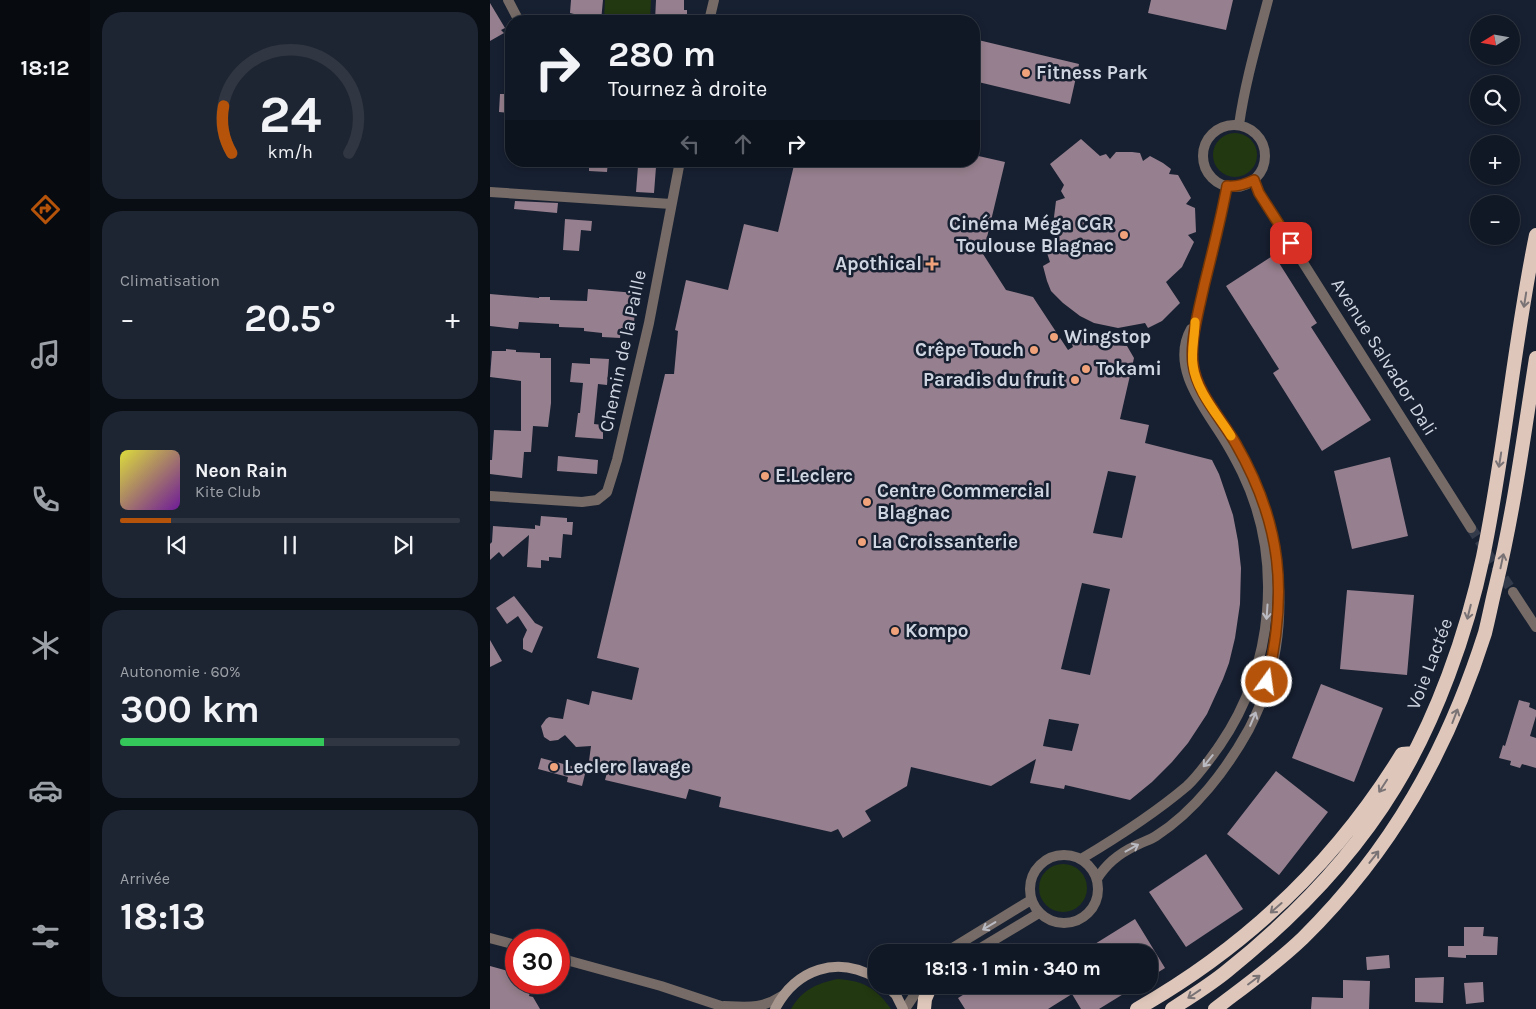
<!DOCTYPE html>
<html lang="fr">
<head>
<meta charset="utf-8">
<style>
  body { margin:0; font-family:Karla,sans-serif; background:#1e2532; color:#f1f3f6; height:100vh; display:flex; flex-direction:column; font-size:19px; white-space:nowrap }
  * { box-sizing:border-box; margin:0 }
  p { font-size:16px; color:#9ca0a7 }
  .icon { flex:none; width:28px; height:28px; fill:none; stroke:currentColor; stroke-width:2; stroke-linecap:round; stroke-linejoin:round }
  .map { position:relative; flex:1; overflow:hidden }
  .details { display:flex; flex-direction:column; gap:12px; padding:12px; background:#090d14; width:400px }
  .details>* { flex:none }
  .top-card { position:absolute; left:15px; top:15px; width:475px; height:152px; border-radius:20px; box-shadow:0 2px 8px #0003,0 0 0 1px #303742; background:#111825; color:#f1f3f6; overflow:hidden }
  .needle { width:32px; rotate:259deg }
  .tools { position:absolute; left:980px; top:15px; display:grid; gap:10px }
  .tools a { display:grid; place-items:center; width:50px; height:50px; border-radius:50%; background:#111825; box-shadow:0 2px 8px #0003,0 0 0 1px #303742; font-size:25px }
  .speed { position:absolute; left:15px; top:929px; display:flex; gap:10px; font-size:25px; font-weight:700; text-align:center }
  .speed>* { display:grid; place-content:center; width:65px; height:65px; border-radius:50%; background:#111825; box-shadow:0 2px 8px #0003,0 0 0 1px #303742; line-height:1 }
  .speed .limit { border:8px solid #d22; background:#fff; color:#111 }
  .pin { position:absolute; display:grid; place-items:center; width:42px; height:42px; color:#fff; margin:-21px; border-radius:10px; box-shadow:0 2px 8px #0006 }
  .me { position:absolute; width:55px; margin:-28px; rotate:14deg; stroke-linejoin:round; filter:drop-shadow(0 0 4px #0008) }
  .turn { display:flex; align-items:center; gap:18px; height:105px; padding:0 20px; font-size:22px }
  .turn .icon { width:65px; height:65px; stroke-width:2.5 }
  .turn b { display:block; font-size:35px; line-height:42px }
  .lanes { display:flex; align-items:center; height:48px; padding:0 20px; background:#0003; justify-content:center; gap:25px; direction:ltr }
  .lanes .off { opacity:.35 }
  .big { font-size:38px; font-weight:700; line-height:1.1 }
  .details .widget { flex:1; display:flex; flex-direction:column; justify-content:center; gap:8px; min-width:0; padding:0 18px; border-radius:20px; background:#1e2532 }
  .details .dial { align-items:center; gap:0 }
  .dial svg { height:130px; overflow:visible; fill:none; stroke:#303742; stroke-width:7; stroke-linecap:round; text-anchor:middle }
  .dial text { fill:#f1f3f6; stroke:none }
  .song { display:flex; align-items:center; gap:15px }
  .cover { width:60px; height:60px; border-radius:8px; background:linear-gradient(135deg,hsl(60 70% 55%),hsl(280 70% 35%)) }
  .played { height:5px; border-radius:2px; background:linear-gradient(90deg,#b45309 15%,#303742 15%) }
  .keys { display:flex; justify-content:space-around; direction:ltr }
  .heat { display:flex; justify-content:space-between; align-items:center; font-size:28px; direction:ltr }
  .charge { height:8px; border-radius:4px; background:linear-gradient(90deg,#34c759 60%,#303742 0) }
  .trip { position:absolute; left:378px; top:944px; width:290px; height:50px; border-radius:20px; background:#111825; box-shadow:0 2px 8px #0003,0 0 0 1px #303742; font-weight:700; line-height:50px; text-align:center }
  main { display:flex; flex:1; min-height:0 }
  .tab-bar { display:flex; flex-direction:column; width:90px; justify-content:space-around; align-items:center; background:#070a0f; color:#9ca0a7 }
  .tab-bar .icon { width:35px; height:35px }
  .tab-bar .selected { color:#b45309 }
  .tab-bar b { font-size:22px; color:#f1f3f6 }
  .map>svg:first-child { display:block }
  .green { fill:#223810 }
  .building { fill:#967f8e; fill-rule:evenodd }
  .lines { fill:none; stroke-linecap:round; stroke-linejoin:round }
  .minor-tunnel { stroke:#333b4b; stroke-width:10; stroke-dasharray:10 5; stroke-linecap:butt }
  .minor { stroke:#766b66; stroke-width:10 }
  .tertiary { stroke:#766b66; stroke-width:10 }
  .secondary { stroke:#a7968d; stroke-width:10 }
  .trunk { stroke:#dec6ba; stroke-width:14 }
  .oneway { stroke:#7a7376 }
  .oneway2 { stroke:#b9bac2 }
  .route-casing { stroke:#753606; stroke-width:12 }
  .route { stroke:#b45309; stroke-width:9 }
  .slow { stroke:#f59e0b; stroke-width:9 }
  .poi-dot { fill:#f0a27a; stroke:#172031; stroke-width:2 }
  .labels { text-anchor:middle; dominant-baseline:central; stroke-width:5; stroke-linejoin:round; paint-order:stroke }
  .poi-label { font-size:19px; font-weight:bold; fill:#cfd5e1; stroke:#172031; text-anchor:start }
  .street-label { font-size:19px; fill:#cfd5e1; stroke:#172031 }
</style>
</head>
<body>
<main>
<nav class="tab-bar">
<b>18:12</b>
<svg class="icon selected" aria-label="directions" viewBox="0 0 24 24"><path d="M12 3l9 9-9 9-9-9zM9 14v-3h6M13 9l2 2-2 2"/></svg>
<svg class="icon" aria-label="music" viewBox="0 0 24 24"><path d="M9 18V5l10-2v13"/><circle cx="6" cy="18" r="3"/><circle cx="16" cy="16" r="3"/></svg>
<svg class="icon" aria-label="phone" viewBox="0 0 24 24"><path d="M5 4h4l2 5-3 2q2 4 5 5l2-3 5 2v4C11 20 4 13 5 4z"/></svg>
<svg class="icon" aria-label="climate" viewBox="0 0 24 24"><path d="M12 3v18M4 7l16 10M4 17L20 7"/></svg>
<svg class="icon" aria-label="car" viewBox="0 0 24 24"><path d="M5 17H2v-5l4-1 3-4h7l3 4 3 1v5h-3M9 17h6M6 11h13"/><circle cx="7" cy="17" r="2"/><circle cx="17" cy="17" r="2"/></svg>
<svg class="icon" aria-label="filters" viewBox="0 0 24 24"><path d="M4 7h16M4 17h16"/><circle cx="9" cy="7" r="2"/><circle cx="15" cy="17" r="2"/></svg>
</nav>
<section class="details">
<div class="widget dial"><svg viewBox="0 0 100 80">
<path d="M14 69A42 42 0 1 1 86 69"/>
<path d="M14 69A42 42 0 0 1 9 40" stroke="#b45309"/>
<text x="50" y="56" font-size="32" font-weight="700">24</text>
<text x="50" y="72" font-size="11">km/h</text>
</svg></div>
<div class="widget"><p>Climatisation</p>
<div class="heat"><a>−</a><b class="big">20.5°</b><a>+</a></div>
</div>
<div class="widget">
<div class="song"><i class="cover"></i><div><b>Neon Rain</b><p>Kite Club</p></div></div>
<div class="played"></div>
<div class="keys"><svg class="icon" aria-label="previous" viewBox="0 0 24 24"><path d="M18 5L8 12l10 7zM5 5v14"/></svg><svg class="icon" aria-label="pause" viewBox="0 0 24 24"><path d="M8 5v14M16 5v14"/></svg><svg class="icon" aria-label="next" viewBox="0 0 24 24"><path d="M6 5l10 7-10 7zM19 5v14"/></svg></div>
</div>
<div class="widget"><p>Autonomie · 60%</p><b class="big">300 km</b><div class="charge"></div></div>
<div class="widget"><p>Arrivée</p><b class="big">18:13</b></div>
</section>
<div class="map">
<svg width="1046" height="1009" viewBox="0 0 1046 1009">
  <rect width="100%" height="100%" fill="#172031"/>
  <!-- green -->
  <path class="green" d="M115 0H161L160 21H114Z
    M723 155a22 22 0 1 1 44 0a22 22 0 1 1-44 0Z
    M549 888a24 24 0 1 1 48 0a24 24 0 1 1-48 0Z
    M348 979C374 981 386 988 401 1009H301C312 990 327 983 348 979Z"/>
  <!-- building -->
  <path class="building" d="M81 0H113L111 21H84V14L80 13Z
    M166 0H194V10H197V20L165 21Z
    M661 0H743L736 30 658 13Z
    M0 3 15 28 11 30 14 33 0 41Z
    M484 39 589 64 580 104 484 81Z
    M10 94H21V113L9 112Z
    M591 139 610 156 616 154 620 159 626 152H642L650 153 653 161 660 156 673 163 681 169 679 174 688 175 701 198 696 204 705 208 706 232 698 235 704 242 692 267 676 282 690 303 672 321 658 328 655 323 628 328 604 323 590 316 573 303 561 291 557 281 553 266 560 262 557 253 568 248 563 225 566 201 575 198 571 191 574 185 560 164Z
    M484 155 515 162 493 254 516 290 543 297 578 350 583 347 578 333 591 339 600 337 603 344 637 346 644 358 630 419 659 425 655 443 722 460 729 474 743 515 748 541 751 568 750 604 745 638 739 663 733 679 717 714 698 743 682 762 662 782 640 800 575 785 574 789 540 783 546 759 501 786 421 767 417 786 375 811 381 821 353 838 348 829 341 832 229 807 231 797 199 789 196 799 115 780 119 765 99 761 101 746 86 747 75 735 68 740 60 741 54 737 51 726 56 719 59 717 73 719 77 699 99 705 102 691 142 700 149 668 107 658 175 374H184L188 331 185 330 196 280 238 290 254 224 288 232 305 161H484ZM618 471 646 476 632 538 603 533ZM592 583 620 589 600 675 571 669ZM559 719 589 724 582 751 553 746Z
    M99 161H118L117 172 99 171Z
    M148 166 166 167 164 193 146 192Z
    M25 201 68 203 67 213 24 209Z
    M75 219 102 221 101 231 91 230 89 251 73 250Z
    M784 255 827 323 821 327 881 420 832 451 783 373 789 369 736 286Z
    M98 289 146 293 144 323 139 328H131L130 338 112 337V333L94 331V328L69 327V324L29 322 28 329 0 326V294L49 298V297H60V300L97 301Z
    M16 349 26 350V352L50 353V358H61V403L58 427 43 426 41 452H34L32 478 0 474V460H2L4 430 31 431V381L0 377 2 351H16Z
    M100 358 119 359 117 385 108 384 104 424 113 425V439L85 437 88 413H90L93 383 80 382 82 363 100 364Z
    M68 456 108 460 107 474 67 471Z
    M900 457 918 536 862 549 844 471Z
    M51 516 77 518V522H83L82 535 73 534 71 558 59 557V561L51 560V568L37 567 39 535 13 557 9 552 0 560V544L2 542 3 526 45 529V525L50 526Z
    M857 590 924 595 917 675 850 669Z
    M24 596 45 623 53 627 42 653 33 649V639L37 630 28 616 17 624 6 608Z
    M0 640 12 661 0 667Z
    M831 684 893 708 864 782 802 758Z
    M1029 700 1040 703 1039 707 1046 710V716L1040 736 1046 738V768L1032 764 1030 768 1020 765 1021 761 1009 758 1013 745 1015 746Z
    M51 758 96 770 92 786 77 782 78 777 48 769Z
    M786 771 838 812 789 875 737 834Z
    M716 854 753 909 696 947 659 892Z
    M645 919 675 968 659 978V952H592Z
    M974 927H994L993 936 1008 937 1007 955H976V958L958 957V946H974Z
    M899 955 900 968 877 970 876 957Z
    M0 966 26 973V982H43L39 996 43 997 50 1009H0Z
    M954 977 953 1003 925 1002V978Z
    M853 980 880 981 879 1009H821L822 997 853 998Z
    M993 982 994 1002 976 1004 974 983Z
    M489 985H648L609 1009H591L582 994 558 1009H475L468 998Z"/>
  <g class="lines">
    <!-- minor-tunnel -->
    <path class="minor-tunnel" d="M981 528 1023 592"/>
    <!-- minor -->
    <path class="minor" d="M18 0 29 21
      M219 21 224 0
      M749 125C755 83 767 42 778 0
      M713 156a31 31 0 1 1 62 0a31 31 0 1 1-62 0Z
      M764 180 769 193 981 528
      M0 192 181 204
      M0 496 92 502 107 500 117 492 127 460 159 323 190 161
      M1023 592 1046 627
      M540 889a34 34 0 1 1 68 0a34 34 0 1 1-68 0Z
      M591 859C628 837 664 814 697 786 709 775 720 759 730 745 784 666 794 559 752 472 746 460 739 447 732 436 713 406 680 366 701 329
      M607 879C616 864 628 854 645 846 652 842 660 840 666 836 705 811 737 769 759 729 806 638 796 530 746 444 732 419 707 394 703 364 700 341 709 309 714 286 722 253 731 219 737 186
      M456 952 541 900
      M484 952 549 913
      M415 1009 431 985"/>
    <!-- tertiary -->
    <path class="tertiary" d="M0 938 26 945
      M69 958 171 986 240 1009
      M234 1006C258 1007 272 1009 292 996"/>
    <!-- secondary -->
    <path class="secondary" d="M396 985 406 995 413 1009
      M285 1009C306 969 347 955 386 978"/>
    <!-- trunk -->
    <path class="trunk" d="M434 1009 435 999 441 985
      M647 1009C758 946 845 863 912 754L924 753
      M682 1009C700 997 720 985 737 971 802 919 862 858 905 787 946 720 977 633 993 557 1015 451 1024 341 1046 235
      M725 1009C755 986 786 964 813 938 902 850 957 752 995 633 999 617 1002 601 1006 585 1024 511 1034 434 1046 358"/>
  </g>
  <!-- one-way arrows -->
  <defs><path id="oneway-shaft" d="M-6 0H5M1.5-3L5.5 0L1.5 3" fill="none" stroke-width="1.6" stroke-linecap="round" stroke-linejoin="round" transform="scale(1.25)"/></defs>
  <g class="oneway">
    <use href="#oneway-shaft" transform="translate(1035 300) rotate(99)"/>
    <use href="#oneway-shaft" transform="translate(1010 460) rotate(99)"/>
    <use href="#oneway-shaft" transform="translate(1012 561) rotate(-78)"/>
    <use href="#oneway-shaft" transform="translate(979 612) rotate(104)"/>
    <use href="#oneway-shaft" transform="translate(965 716) rotate(-69)"/>
    <use href="#oneway-shaft" transform="translate(893 786) rotate(123)"/>
    <use href="#oneway-shaft" transform="translate(884 857) rotate(-52)"/>
    <use href="#oneway-shaft" transform="translate(786 908) rotate(139)"/>
    <use href="#oneway-shaft" transform="translate(764 980) rotate(-37)"/>
    <use href="#oneway-shaft" transform="translate(704 994) rotate(146)"/>
  </g>
  <g class="oneway2">
    <use href="#oneway-shaft" transform="translate(777 612) rotate(94)"/>
    <use href="#oneway-shaft" transform="translate(763 719) rotate(-67)"/>
    <use href="#oneway-shaft" transform="translate(718 761) rotate(129)"/>
    <use href="#oneway-shaft" transform="translate(642 848) rotate(-29)"/>
    <use href="#oneway-shaft" transform="translate(499 926) rotate(149)"/>
  </g>
  <g class="lines">
    <!-- route casing -->
    <g class="route-casing">
      <path id="route" d="M777 682C798 593 792 524 746 444 732 419 707 394 703 364 700 341 709 309 714 286 722 253 731 219 737 186 747 187 754 185 764 180L769 193 801 243"/>
    </g>
    <!-- route -->
    <use href="#route" class="route"/>
    <!-- slow -->
    <path class="slow" d="M705 322C705 336 701 351 703 365 706 391 728 415 741 436"/>
  </g>
  <!-- markers -->
  <g class="poi-dot">
    <circle cx="536" cy="73" r="5"/>
    <circle cx="634" cy="235" r="5"/>
    <path d="M439.5 256.5h5v5h5v5h-5v5h-5v-5h-5v-5h5z"/>
    <circle cx="564" cy="337" r="5"/>
    <circle cx="544" cy="350" r="5"/>
    <circle cx="596" cy="369" r="5"/>
    <circle cx="585" cy="380" r="5"/>
    <circle cx="275" cy="476" r="5"/>
    <circle cx="377" cy="502" r="5"/>
    <circle cx="372" cy="542" r="5"/>
    <circle cx="405" cy="631" r="5"/>
    <circle cx="64" cy="767" r="5"/>
  </g>
  <g class="labels">
    <!-- poi labels -->
    <g class="poi-label">
      <text x="546" y="73">Fitness Park</text>
      <text x="624" y="224" text-anchor="end">Cinéma Méga CGR<tspan x="624" dy="22">Toulouse Blagnac</tspan></text>
      <text x="432" y="264" text-anchor="end">Apothical</text>
      <text x="574" y="337">Wingstop</text>
      <text x="534" y="350" text-anchor="end">Crêpe Touch</text>
      <text x="606" y="369">Tokami</text>
      <text x="575" y="380" text-anchor="end">Paradis du fruit</text>
      <text x="285" y="476">E.Leclerc</text>
      <text x="387" y="491">Centre Commercial<tspan x="387" dy="22">Blagnac</tspan></text>
      <text x="382" y="542">La Croissanterie</text>
      <text x="415" y="631">Kompo</text>
      <text x="74" y="767">Leclerc lavage</text>
    </g>
    <!-- street labels -->
    <g class="street-label">
      <text transform="translate(133 351) rotate(-78)">Chemin de la Paille</text>
      <text transform="translate(894 357) rotate(58)">Avenue Salvador Dali</text>
      <text transform="translate(940 664) rotate(-69)">Voie Lactée</text>
    </g>
  </g>
</svg>
<div class="tools">
<a><svg class="needle" viewBox="-14 -14 28 28"><path d="M0-13l5 13h-10z" fill="#e53935"/><path d="M0 13l5-13h-10z" fill="#9ca0a7"/></svg></a>
<a><svg class="icon" aria-label="search" viewBox="0 0 24 24"><circle cx="10" cy="10" r="6"/><path d="M15 15l6 6"/></svg></a>
<a>+</a>
<a>−</a>
</div>
<div class="speed"><div class="limit">30</div></div>
<div class="pin" style="left:801px;top:243px;background:#d93025"><svg class="icon" aria-label="arrive" viewBox="0 0 24 24"><path d="M6 21V4h12l-3 4 3 4H6"/></svg></div>
<svg class="me" style="left:777px;top:682px" viewBox="-20 -20 40 40"><circle r="17" fill="#b45309" stroke="#fff" stroke-width="3"/><path d="M0-11L8 9 0 5-8 9z" fill="#fff"/></svg>
<div class="trip">18:13 · 1 min · 340 m</div>
<div class="top-card">
<div class="turn"><svg class="icon" aria-label="right" viewBox="0 0 24 24"><path d="M7 20v-9h11M14 6l5 5-5 5"/></svg><div><b>280 m</b>Tournez à droite</div></div>
<div class="lanes"><svg class="icon off" aria-label="left" viewBox="0 0 24 24"><path d="M17 20v-9H6M10 6l-5 5 5 5"/></svg><svg class="icon off" aria-label="ahead" viewBox="0 0 24 24"><path d="M12 20V5M6 11l6-6 6 6"/></svg><svg class="icon" aria-label="right" viewBox="0 0 24 24"><path d="M7 20v-9h11M14 6l5 5-5 5"/></svg></div>
</div>
</div>
</main>
</body>
</html>
